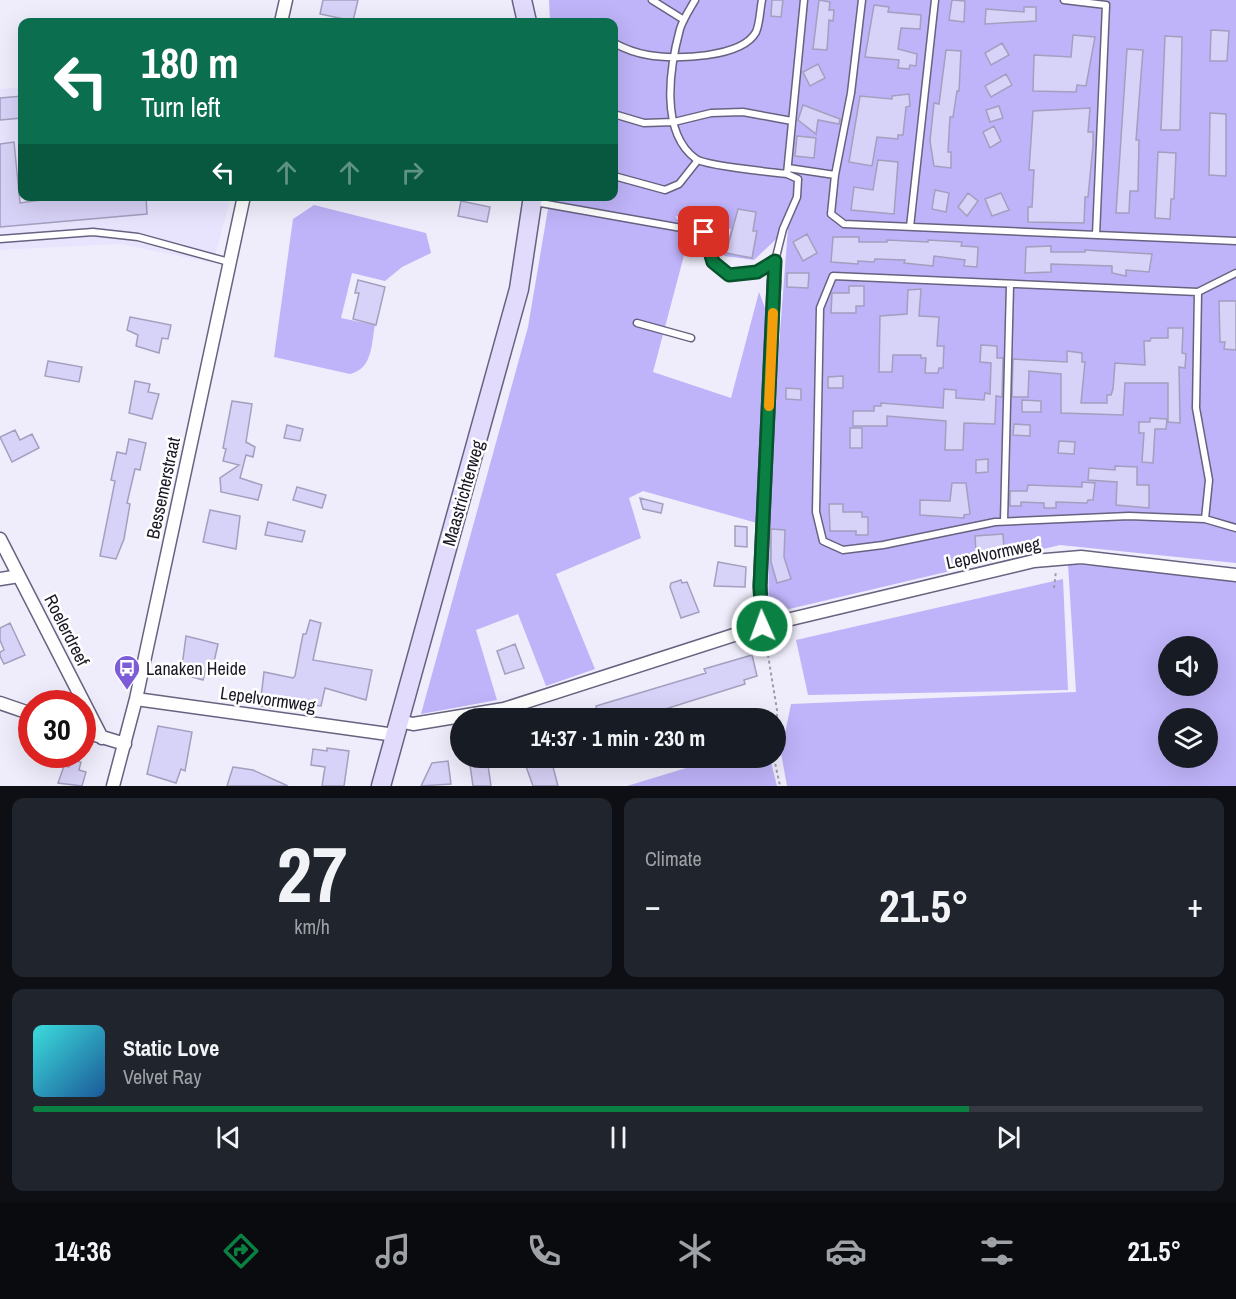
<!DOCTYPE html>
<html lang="en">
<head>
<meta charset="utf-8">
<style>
  body { margin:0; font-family:"Archivo Narrow",sans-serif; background:#20242c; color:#f1f3f6; height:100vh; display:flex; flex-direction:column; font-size:22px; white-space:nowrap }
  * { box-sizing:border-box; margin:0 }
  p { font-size:20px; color:#9ea1a6 }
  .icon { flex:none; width:33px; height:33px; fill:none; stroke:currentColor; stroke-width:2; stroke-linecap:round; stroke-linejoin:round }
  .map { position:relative; height:786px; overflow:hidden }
  .sheet { display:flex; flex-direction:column; gap:12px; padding:12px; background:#0d0f14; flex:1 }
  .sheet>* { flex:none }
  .top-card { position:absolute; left:18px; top:18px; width:600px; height:183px; border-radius:12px; box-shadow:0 6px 24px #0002; background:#0b6e4f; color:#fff; overflow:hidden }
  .buttons { position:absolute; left:1158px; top:636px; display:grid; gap:12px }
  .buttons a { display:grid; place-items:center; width:60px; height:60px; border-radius:50%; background:#171b24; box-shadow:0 6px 24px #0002; font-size:30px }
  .speed { position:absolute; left:18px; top:690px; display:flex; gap:12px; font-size:30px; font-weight:700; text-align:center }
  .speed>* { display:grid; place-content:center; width:78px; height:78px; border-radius:50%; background:#171b24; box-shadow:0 6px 24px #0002; line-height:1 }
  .speed .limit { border:9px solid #d22; background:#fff; color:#111 }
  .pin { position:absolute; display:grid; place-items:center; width:51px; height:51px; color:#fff; margin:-26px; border-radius:12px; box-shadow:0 3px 9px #0006 }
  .me { position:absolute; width:66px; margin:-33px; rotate:358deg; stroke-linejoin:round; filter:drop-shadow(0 0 4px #0008) }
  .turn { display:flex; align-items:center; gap:21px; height:126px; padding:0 24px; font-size:27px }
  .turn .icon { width:78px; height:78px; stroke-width:2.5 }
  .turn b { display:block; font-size:42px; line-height:51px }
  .lanes { display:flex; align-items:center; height:57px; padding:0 24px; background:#0003; justify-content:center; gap:30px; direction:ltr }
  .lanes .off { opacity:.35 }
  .big { font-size:45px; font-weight:800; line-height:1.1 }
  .sheet .widget { flex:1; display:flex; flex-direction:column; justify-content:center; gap:9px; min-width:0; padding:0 21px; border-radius:12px; background:#20242c }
  .sheet .dial { align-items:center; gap:0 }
  .dial b { font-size:78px; line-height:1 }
  .song { display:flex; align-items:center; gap:18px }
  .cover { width:72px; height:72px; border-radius:9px; background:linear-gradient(135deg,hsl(180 70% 55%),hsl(210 70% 35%)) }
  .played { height:6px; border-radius:3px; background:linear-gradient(90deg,#0b8043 80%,#363941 80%) }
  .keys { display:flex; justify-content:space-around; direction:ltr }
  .heat { display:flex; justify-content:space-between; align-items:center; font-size:33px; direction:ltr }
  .sheet .tiles { flex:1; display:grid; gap:12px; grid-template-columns:1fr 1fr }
  .widget:last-child { grid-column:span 2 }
  .trip { position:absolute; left:450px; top:708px; width:336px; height:60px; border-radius:30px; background:#171b24; box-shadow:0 6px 24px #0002; font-weight:800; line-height:60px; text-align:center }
  .menu { display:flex; height:96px; justify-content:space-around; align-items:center; background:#090b0e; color:#9ea1a6 }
  .menu .icon { width:42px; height:42px }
  .menu .selected { color:#0b8043 }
  .menu b { font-size:27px; color:#f1f3f6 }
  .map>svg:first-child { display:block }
  .built { fill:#e8e4fe }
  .green { fill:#bfb3f9; fill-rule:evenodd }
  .building { fill:#d7d2f7; stroke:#a39fbf; stroke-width:1.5 }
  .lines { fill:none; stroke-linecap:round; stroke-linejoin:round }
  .service-casing { stroke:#676280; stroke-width:9 }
  .minor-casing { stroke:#676280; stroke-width:15 }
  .secondary-casing { stroke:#676280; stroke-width:21 }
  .path { stroke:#9f9dab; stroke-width:2; stroke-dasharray:3 3; stroke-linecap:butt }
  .service { stroke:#fff; stroke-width:6 }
  .minor { stroke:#fff; stroke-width:12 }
  .secondary { stroke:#e2dbfc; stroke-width:18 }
  .route-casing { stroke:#07532c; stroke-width:15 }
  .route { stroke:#0b8043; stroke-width:10 }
  .slow { stroke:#f59e0b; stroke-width:10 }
  .labels { text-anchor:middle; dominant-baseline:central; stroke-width:5; stroke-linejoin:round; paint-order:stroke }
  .street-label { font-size:18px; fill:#1a1825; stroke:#fff }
  .poi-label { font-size:18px; fill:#1a1825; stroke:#fff; text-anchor:start }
</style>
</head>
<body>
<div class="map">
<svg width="1236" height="786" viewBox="0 0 1236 786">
  <rect width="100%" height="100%" fill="#efedfb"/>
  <!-- built -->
  <path class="built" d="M22 87V196L231 197 213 263 120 244 0 250V89Z"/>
  <!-- green -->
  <path class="green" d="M549 0H1236V563L1060 545 768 614 771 449 788 228 754 260 724 256 731 229 675 216 705 257 686 248 653 372 731 398 759 292 767 313 757 523 643 491 629 498 641 538 556 574 595 669 546 686 518 614 476 630 497 700 421 714 528 327 550 197 614 196V22H550Z
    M314 205 426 233 431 253 402 267 385 281 352 273 341 318 375 325C371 345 373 368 350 374L274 357 293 219Z
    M1068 564 1236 576V786H787L781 753 791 704 1076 692ZM1168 646H1208V686H1168ZM1168 718H1208V758H1168Z
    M1063 579 1068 690 808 695 796 640Z
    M719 758H770L777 786H627Z"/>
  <!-- building -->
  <path class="building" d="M323 0H358L353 21 320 14Z
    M772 0H783L781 17 771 16Z
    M819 0 830 2 829 10H834L833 21 829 20 827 50 813 49Z
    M952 0 965 1 964 22 949 20Z
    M874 5 889 7 888 12 921 15 920 29 901 28 898 49 917 54 916 66 910 65 909 69 898 68 899 60 865 57Z
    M1024 7H1036V21L985 24 986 9 1024 12Z
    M1211 30 1229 31 1227 61H1210Z
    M1073 35 1095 37 1086 86 1077 85 1076 92 1033 91 1034 55 1071 57Z
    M1165 36 1182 37 1180 130H1161Z
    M1002 43 1009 55 991 65 985 53Z
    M1127 49 1143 50 1136 140H1139L1138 191H1130L1129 213H1116Z
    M946 50 961 51 959 91H957L953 117H950L948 152H951V168L934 166 930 141 934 103 939 104Z
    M818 64 825 78 810 86 803 72Z
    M1006 74 1012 85 991 97 985 86Z
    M909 94 910 106 906 107 903 135H898V139L877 137 872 166 849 162 860 96 892 99V96Z
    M22 96V118L0 120V98Z
    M803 105 840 119 839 124 818 120 816 134 798 120Z
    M999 106 1003 118 990 122 986 110Z
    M1090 108 1088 132H1093V146L1088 197H1085L1084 223 1028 222V207H1032L1034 170H1029L1033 111Z
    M1210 113 1226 114V176L1209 175Z
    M994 126 1001 141 990 148 983 132Z
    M797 136 816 138 814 158 795 156Z
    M14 142 20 203 71 196H146L147 214 0 227V144Z
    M1158 152 1176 153 1174 199H1171L1170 219 1155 218Z
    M878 160 898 162 894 214 851 210 854 187 873 190Z
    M935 190 949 193 946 212 932 209Z
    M968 193 978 201 967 216 958 207Z
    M1001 193 1009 210 992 216 985 199Z
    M461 201 490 207 487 222 458 216Z
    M738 209 756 212 753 231H757L752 258 726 253Z
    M807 234 817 253 803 261 793 242Z
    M833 237H859V242H887V240L928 242V240L962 242 961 246 978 247 977 267 964 266 965 260 934 256 933 266 904 263 905 260 875 259 874 262 858 261V264L831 262Z
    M1051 246V252H1085V250L1152 254 1149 272 1126 270V276L1112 273V266L1051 264V272L1025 273 1026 247Z
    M787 273H809L808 288 787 287Z
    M358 280 385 287 376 325 353 319 359 293H355Z
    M849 286H864V306H856V313H831L832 293H849Z
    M921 289 919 316 939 317 937 346H944L943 368H939L938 373H925L926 358H921V355H893L892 372H879L880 316 907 314 908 290Z
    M1219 301H1236V350L1224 349 1225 342H1220Z
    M130 317 171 325 168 339 162 338 159 353 136 346 138 335 127 330Z
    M1168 328H1183L1182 353 1186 354 1185 368 1179 367 1180 423 1168 422V383H1125L1123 415 1061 413V374L1029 371 1028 397H1012L1013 359 1067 362V351L1082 353V362H1085L1081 403H1107V395H1111L1113 389 1115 363 1145 365 1144 341H1150L1151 338H1168Z
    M981 345 997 346V358H1003L1002 397 996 396 995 424 964 423 963 450H945L946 421 887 416V426H853V411H874V406H881V403L943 408 944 389 956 390V398L984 400 985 393 990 394 991 363 980 362Z
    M48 361 82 367 79 382 45 376Z
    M843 376V388H828V377Z
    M135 381 150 384 148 392 159 394 152 419 129 413Z
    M786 388 801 389V400L786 399Z
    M1022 400 1041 401V412H1022Z
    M232 401 252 404 246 442 255 447 253 457 246 455 240 478 262 485 258 500 221 492 220 478 239 465 223 461 226 449 223 448Z
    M1150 418 1167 419 1166 429H1155L1153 463 1142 462 1144 433H1139V422H1150Z
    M1014 424 1030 425V436L1013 435Z
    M287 425 303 429 300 441 284 438Z
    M850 428H862V448H850Z
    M15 430 20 440 32 434 39 448 12 462 0 437Z
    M129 439 146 443 140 470 135 469 127 503 130 504 124 539 116 559 100 556 115 481 111 480 117 452 126 454Z
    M1059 441 1075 442 1074 454 1058 453Z
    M988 459V472L976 473V460Z
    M1115 466 1137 467V485H1149V508L1116 505 1117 482 1088 480 1089 468 1115 470Z
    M1082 482 1095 483 1093 500H1088L1087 503 1056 502V508H1044V503L1021 502V506H1010V491H1027L1028 485 1082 487Z
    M952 483H966L970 514 964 515V518L920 515V500L950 501Z
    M297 487 326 495 322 508 293 500Z
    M640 498 663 504 661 513 643 509Z
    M829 504H843V512H862V517H868V535H856V531H830Z
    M210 510 240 516 236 549 203 542Z
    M268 522 305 531 302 542 265 535Z
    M735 526 747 527V547L735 546Z
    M771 529 785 530 784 557 791 579 777 583 771 562Z
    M1003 534 1004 549 976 551 975 536Z
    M718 562 746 567 745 587 714 586Z
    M681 580 682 583 687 582 699 612 681 618 670 587 671 583Z
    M310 620 321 623 313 660 372 670 366 700 325 688 321 706 273 701 271 708 260 706 264 672 293 678 295 676 303 634H306Z
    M10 623 25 655 4 664 0 656V652L4 650 0 640V628Z
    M186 636 218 644 212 671 206 669 203 680 181 674Z
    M515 644 524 668 505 674 497 651Z
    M752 655 757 676 744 680 745 684 659 711 661 718H599L596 706 706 673 704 669Z
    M158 726 192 732 185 771 181 769 176 783 147 774Z
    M327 748 349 751 344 786H322L325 767 311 765 313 749 327 751Z
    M469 758H487L491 786H473Z
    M523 758H575V760L553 767 558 786H533Z
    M72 760 81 762 79 770 86 772 82 786 58 783 64 766 69 767Z
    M448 761 451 784 421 786 432 763Z
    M233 767 253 770 288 786H227Z"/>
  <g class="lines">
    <!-- service casing -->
    <g class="service-casing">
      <path id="service" d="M652 0 684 20
        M695 0C690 9 683 19 680 29 670 66 659 132 696 159 706 166 771 172 787 174
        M1064 0 1106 5 1096 235
        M614 43C625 49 636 53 648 55 675 60 742 58 756 32 760 23 760 9 762 0
        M617 115 644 123 674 122 711 113 743 112 792 121
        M788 168 835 175 851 93 862 0
        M835 175 831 214 844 224 1236 241
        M614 176 665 190 679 184 698 160
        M535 202 704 232 713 262 729 275 757 272 775 261 783 229 797 197 798 179 787 174 804 0
        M910 227 935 0
        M0 239 93 232 138 237 229 262
        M774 281 775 261
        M1198 292 1196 408 1209 480 1205 519 1129 516 995 522 883 545 843 550 823 541 816 512 820 308 833 276 1198 292 1236 273
        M637 323 691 338
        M1205 519 1236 528
        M1004 521 1010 285"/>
    </g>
    <!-- minor casing -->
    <g class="minor-casing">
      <path id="minor" d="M281 22 286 0
        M0 539 102 738
        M0 579 19 576
        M762 626 760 586 774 281
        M136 699 395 735
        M0 703 32 714
        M399 721 413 724 504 709 762 626 1034 561 1081 557 1236 575
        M82 731 125 744
        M113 786 136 699 244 196"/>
    </g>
    <!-- secondary casing -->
    <g class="secondary-casing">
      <path id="secondary" d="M522 0 527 22
        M381 786 519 289 533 196"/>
    </g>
    <!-- path -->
    <path class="path" d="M1054 588 1056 571
      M765 637 777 710 776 743
      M774 758 780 786"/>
    <!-- service -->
    <use href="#service" class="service"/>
    <!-- minor -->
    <use href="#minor" class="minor"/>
    <!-- secondary -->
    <use href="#secondary" class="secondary"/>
  </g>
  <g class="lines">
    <!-- route casing -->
    <g class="route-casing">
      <path id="route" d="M704 232 713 262 729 275 757 272 775 261 760 586 762 626"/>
    </g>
    <!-- route -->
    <use href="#route" class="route"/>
    <!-- slow -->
    <path class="slow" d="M769 406 773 313"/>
  </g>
  <!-- icons -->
  <defs>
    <g id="bus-pin" transform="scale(1.35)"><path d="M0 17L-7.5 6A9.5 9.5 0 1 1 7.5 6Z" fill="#7c5cd7" stroke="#fff"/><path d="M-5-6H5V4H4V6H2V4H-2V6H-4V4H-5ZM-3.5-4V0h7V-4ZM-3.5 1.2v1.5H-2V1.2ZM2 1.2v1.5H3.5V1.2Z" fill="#fff"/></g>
  </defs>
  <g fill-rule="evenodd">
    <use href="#bus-pin" x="127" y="668"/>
  </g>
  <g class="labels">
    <!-- street labels -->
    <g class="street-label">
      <text transform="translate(163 488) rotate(-78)">Bessemerstraat</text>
      <text transform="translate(463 493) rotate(-74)">Maastrichterweg</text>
      <text transform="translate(993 553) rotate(-12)">Lepelvormweg</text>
      <text transform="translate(67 630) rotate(63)">Roelerdreef</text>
      <text transform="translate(268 699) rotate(8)">Lepelvormweg</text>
    </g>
    <!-- poi labels -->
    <g class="poi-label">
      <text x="146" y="668">Lanaken Heide</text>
    </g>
  </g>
</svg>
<div class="buttons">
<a><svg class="icon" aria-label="sound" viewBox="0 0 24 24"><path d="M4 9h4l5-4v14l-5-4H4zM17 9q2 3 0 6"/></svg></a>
<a><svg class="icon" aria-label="layers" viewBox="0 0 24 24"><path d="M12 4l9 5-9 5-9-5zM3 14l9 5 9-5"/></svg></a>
</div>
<div class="speed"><div class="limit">30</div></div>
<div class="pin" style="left:704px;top:232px;background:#d93025"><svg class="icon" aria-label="arrive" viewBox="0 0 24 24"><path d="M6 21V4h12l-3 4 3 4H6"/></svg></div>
<svg class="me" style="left:762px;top:626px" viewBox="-20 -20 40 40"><circle r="17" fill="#0b8043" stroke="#fff" stroke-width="3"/><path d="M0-11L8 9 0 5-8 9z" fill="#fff"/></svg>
<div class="trip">14:37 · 1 min · 230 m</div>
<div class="top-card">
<div class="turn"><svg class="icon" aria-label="left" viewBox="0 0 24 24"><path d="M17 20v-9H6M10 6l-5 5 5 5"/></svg><div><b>180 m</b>Turn left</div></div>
<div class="lanes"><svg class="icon" aria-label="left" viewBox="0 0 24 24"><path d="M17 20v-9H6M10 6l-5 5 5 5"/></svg><svg class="icon off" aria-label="ahead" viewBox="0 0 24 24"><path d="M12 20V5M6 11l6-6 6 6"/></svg><svg class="icon off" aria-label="ahead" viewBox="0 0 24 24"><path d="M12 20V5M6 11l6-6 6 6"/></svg><svg class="icon off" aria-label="right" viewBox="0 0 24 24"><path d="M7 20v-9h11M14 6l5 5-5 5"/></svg></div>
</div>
</div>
<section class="sheet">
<div class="tiles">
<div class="widget dial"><b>27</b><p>km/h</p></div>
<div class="widget"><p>Climate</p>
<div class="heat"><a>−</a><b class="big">21.5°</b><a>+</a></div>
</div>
<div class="widget">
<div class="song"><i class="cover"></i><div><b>Static Love</b><p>Velvet Ray</p></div></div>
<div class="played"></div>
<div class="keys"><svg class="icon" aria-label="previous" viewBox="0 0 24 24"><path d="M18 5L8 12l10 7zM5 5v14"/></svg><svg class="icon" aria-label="pause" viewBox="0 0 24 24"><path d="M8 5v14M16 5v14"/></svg><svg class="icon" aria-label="next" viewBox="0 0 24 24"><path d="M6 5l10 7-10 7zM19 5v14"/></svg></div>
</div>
</div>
</section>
<nav class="menu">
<b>14:36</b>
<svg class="icon selected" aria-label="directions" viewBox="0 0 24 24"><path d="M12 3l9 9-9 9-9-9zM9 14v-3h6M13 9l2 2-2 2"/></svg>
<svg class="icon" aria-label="music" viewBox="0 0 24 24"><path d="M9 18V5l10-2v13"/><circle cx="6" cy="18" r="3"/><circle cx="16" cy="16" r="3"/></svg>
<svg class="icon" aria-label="phone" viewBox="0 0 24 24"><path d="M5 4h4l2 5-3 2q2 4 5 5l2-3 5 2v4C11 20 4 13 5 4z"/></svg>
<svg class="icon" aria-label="climate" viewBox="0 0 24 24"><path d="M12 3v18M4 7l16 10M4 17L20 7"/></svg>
<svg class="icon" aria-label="car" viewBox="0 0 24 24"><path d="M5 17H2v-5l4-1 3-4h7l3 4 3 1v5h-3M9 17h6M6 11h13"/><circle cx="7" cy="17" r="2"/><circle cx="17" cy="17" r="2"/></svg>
<svg class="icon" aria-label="filters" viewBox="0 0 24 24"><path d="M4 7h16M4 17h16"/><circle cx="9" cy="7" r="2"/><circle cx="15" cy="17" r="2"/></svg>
<b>21.5°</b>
</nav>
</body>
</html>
